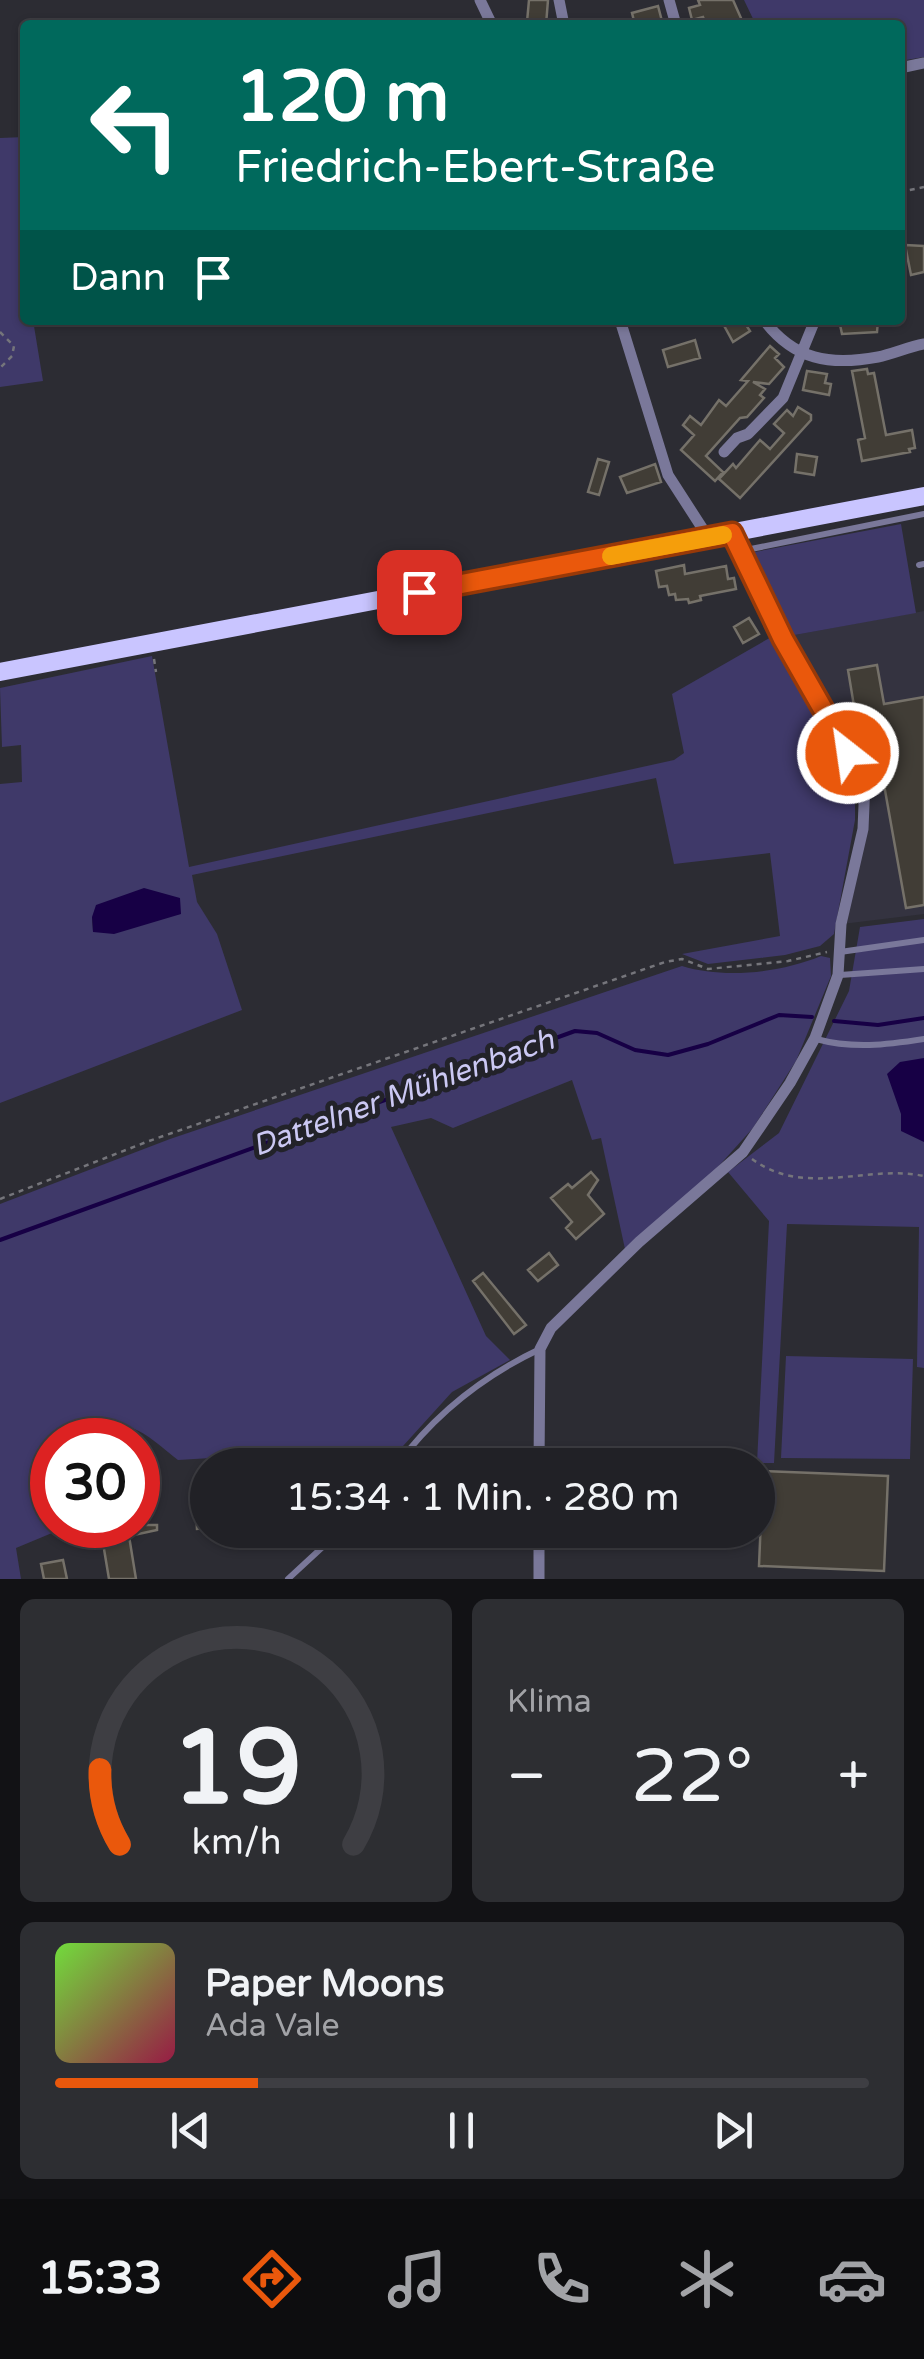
<!DOCTYPE html>
<html lang="de">
<head>
<meta charset="utf-8">
<style>
  body { margin:0; font-family:"Varela Round",sans-serif; background:#2d2e32; color:#f1f3f6; height:100vh; display:flex; flex-direction:column; font-size:38px; white-space:nowrap }
  * { box-sizing:border-box; margin:0 }
  p { font-size:32px; color:#a2a3a7 }
  .icon { flex:none; width:55px; height:55px; fill:none; stroke:currentColor; stroke-width:2; stroke-linecap:round; stroke-linejoin:round }
  .map { position:relative; height:1579px; overflow:hidden }
  .side { display:flex; flex-direction:column; gap:20px; padding:20px; background:#121215; flex:1 }
  .side>* { flex:none }
  .guide { position:absolute; left:20px; top:20px; width:885px; height:305px; border-radius:10px; box-shadow:0 2px 8px #0004,0 0 0 2px #3e3e43; background:#00695c; color:#fff; overflow:hidden }
  .speed { position:absolute; left:30px; top:1418px; display:flex; gap:20px; font-size:50px; font-weight:700; text-align:center }
  .speed>* { display:grid; place-content:center; width:130px; height:130px; border-radius:50%; background:#212126; box-shadow:0 2px 8px #0004,0 0 0 2px #3e3e43; line-height:1 }
  .speed .limit { border:15px solid #d22; background:#fff; color:#111 }
  .pin { position:absolute; display:grid; place-items:center; width:85px; height:85px; color:#fff; margin:-42px; border-radius:20px; box-shadow:0 5px 15px #0006 }
  .me { position:absolute; width:110px; margin:-55px; rotate:330deg; stroke-linejoin:round; filter:drop-shadow(0 0 8px #0008) }
  .turn { display:flex; align-items:center; gap:35px; height:210px; padding:0 50px; font-size:45px }
  .turn .icon { width:130px; height:130px; stroke-width:2.5 }
  .turn b { display:block; font-size:70px; line-height:85px }
  .then { display:flex; align-items:center; height:95px; padding:0 50px; background:#0003; gap:20px; font-size:38px }
  .big { font-size:75px; font-weight:600; line-height:1.1 }
  .side .card { flex:1; display:flex; flex-direction:column; justify-content:center; gap:15px; min-width:0; padding:0 35px; border-radius:15px; background:#2d2e32 }
  .side .dial { align-items:center; gap:0 }
  .dial svg { height:260px; overflow:visible; fill:none; stroke:#3e3e43; stroke-width:7; stroke-linecap:round; text-anchor:middle }
  .dial text { fill:#f1f3f6; stroke:none }
  .song { display:flex; align-items:center; gap:30px }
  .cover { width:120px; height:120px; border-radius:15px; background:linear-gradient(135deg,hsl(100 70% 55%),hsl(340 70% 35%)) }
  .played { height:10px; border-radius:5px; background:linear-gradient(90deg,#ea580c 25%,#3e3e43 25%) }
  .keys { display:flex; justify-content:space-around; direction:ltr }
  .heat { display:flex; justify-content:space-between; align-items:center; font-size:55px; direction:ltr }
  .side .tiles { flex:1; display:grid; gap:20px; grid-template-columns:1fr 1fr }
  .card:last-child { grid-column:span 2 }
  .trip { position:absolute; left:190px; top:1448px; width:585px; height:100px; border-radius:50px; background:#212126; box-shadow:0 2px 8px #0004,0 0 0 2px #3e3e43; font-weight:600; line-height:100px; text-align:center }
  .tabs { display:flex; height:160px; justify-content:space-around; align-items:center; background:#0d0d0f; color:#a2a3a7 }
  .tabs .icon { width:70px; height:70px }
  .tabs .selected { color:#ea580c }
  .tabs b { font-size:45px; color:#f1f3f6 }
  .map>svg:first-child { display:block }
  .built { fill:#343340 }
  .green { fill:#3f3969; fill-rule:evenodd }
  .water { fill:#170045 }
  .lines { fill:none; stroke-linecap:round; stroke-linejoin:round }
  .stream { stroke:#170045; stroke-width:4 }
  .building { fill:#413d36; stroke:#757169; stroke-width:2.5 }
  .path { stroke:#75757b; stroke-width:2.5; stroke-dasharray:5 5; stroke-linecap:butt }
  .service { stroke:#7a789a; stroke-width:6 }
  .minor { stroke:#7a789a; stroke-width:11 }
  .primary { stroke:#c9c5ff; stroke-width:18 }
  .route-casing { stroke:#983908; stroke-width:25 }
  .route { stroke:#ea580c; stroke-width:18 }
  .slow { stroke:#f59e0b; stroke-width:18 }
  .labels { text-anchor:middle; dominant-baseline:central; stroke-width:10; stroke-linejoin:round; paint-order:stroke }
  .water-label { font-size:30px; font-style:italic; fill:#cbc8f3; stroke:#222229 }
</style>
</head>
<body>
<div class="map">
<svg width="924" height="1579" viewBox="0 0 924 1579">
  <rect width="100%" height="100%" fill="#2c2c33"/>
  <!-- built -->
  <path class="built" d="M924 611V914L842 924 873 781 789 636Z"/>
  <!-- green -->
  <path class="green" d="M744 0H924V57L900 61V25H756Z
    M25 137V320H33L43 381 0 387V138Z
    M901 524 916 613 789 636 749 553Z
    M773 636 855 788V820L834 934 820 946 785 955 708 964 682 954 780 936 770 853 674 864 656 778 192 875 197 902 217 934 242 1010 0 1103V784L22 782 21 745 2 747 0 688 152 656 189 867 674 760 684 753 672 694ZM180 914 93 932V931L92 917Z
    M924 919V1368L917 1367 919 1227 787 1224 774 1463H757L769 1221 728 1172 779 1133 849 991 860 927Z
    M821 956 830 958 831 976 796 1061 753 1128 716 1169 625 1249 601 1138 592 1140 572 1080 453 1128 431 1118 391 1127 486 1336 510 1360 452 1392 403 1446 178 1460C147 1436 133 1417 91 1429 78 1433 65 1440 52 1440V1533L16 1548 21 1579H0V1204L170 1139 682 966C724 979 780 973 821 956Z
    M786 1356 913 1359 910 1459 781 1458Z"/>
  <!-- water -->
  <path class="water" d="M144 888 180 898 181 914 114 934 93 932 92 917 96 905Z
    M924 1058V1142L901 1131V1114L887 1074 900 1062Z"/>
  <g class="lines">
    <!-- stream -->
    <path class="stream" d="M834 1021 878 1025 924 1018
      M0 1240 575 1031 597 1033 635 1050 668 1055 708 1044 779 1015 812 1017"/>
  </g>
  <!-- building -->
  <path class="building" d="M529 0H548L546 25 527 22Z
    M698 0H733L744 25H706L703 17 692 20 689 8 700 5Z
    M658 6 663 25H635L632 13Z
    M905 245 924 246V272L911 275Z
    M721 320H743L750 331 733 342Z
    M839 320H878L877 332 842 334Z
    M695 340 700 358 668 367 663 350Z
    M770 346 779 354 775 358 784 367 769 384 753 382 765 389 760 395 764 398 747 417 740 418 706 456 723 472 715 481 681 450 694 435 683 425 690 416 701 425 719 400 726 406 748 381 741 380Z
    M867 369 868 374 874 373 886 435 912 430 915 448 909 449 910 452 862 461 858 440 865 438 852 371Z
    M807 371 827 374 825 383 831 384 829 395 803 390Z
    M798 407 811 415V420L740 498 719 479 733 464 736 468 760 440 770 449 784 433 774 424 787 410 793 416Z
    M797 454 817 457 814 475 795 472Z
    M598 459 609 462 599 495 588 492Z
    M655 464 661 482 627 493 620 477Z
    M684 565 685 574 726 566 728 579 734 578 736 589 700 596 701 600 689 603 688 599 676 600 675 594 669 595 667 586 659 587 656 571Z
    M749 618 759 634 743 643 734 627Z
    M877 665 884 704 924 697V905L906 908 878 751 862 754 848 670Z
    M591 1172 598 1180 588 1195 604 1214 576 1239 566 1228 572 1222 551 1198 568 1184 572 1188Z
    M549 1253 558 1265 538 1281 528 1270Z
    M483 1273 526 1325 514 1334 473 1281Z
    M763 1471 888 1476 884 1571 759 1566Z
    M208 1490V1528L197 1529 195 1491Z
    M100 1525H157V1530L129 1536 136 1579H109Z
    M63 1560 67 1579H44L41 1564Z"/>
  <g class="lines">
    <!-- path -->
    <path class="path" d="M900 192 924 187
      M0 332 14 346 12 356 0 368
      M154 659 156 672
      M752 1159C805 1198 866 1164 924 1176
      M0 1199 149 1141 665 962 682 959 708 969 788 961 827 952"/>
    <!-- service -->
    <path class="service" d="M741 551 924 514
      M919 565 924 564
      M840 952 924 940
      M840 975 924 969
      M816 1039C853 1049 886 1045 924 1039
      M397 1465C435 1414 483 1376 540 1349
      M288 1579 341 1530"/>
    <!-- minor -->
    <path class="minor" d="M480 0 492 25
      M559 0 564 25
      M669 0 676 25
      M900 68 924 63
      M620 320 668 475 708 537
      M764 320C794 360 830 366 878 357 893 354 908 347 924 344
      M724 452 737 438 748 434 783 398 815 320
      M539 1465 540 1349 551 1328 639 1242 743 1152 790 1083 815 1038 838 975 841 924 863 829 865 781 783 639 732 533
      M539 1530V1579"/>
    <!-- primary -->
    <path class="primary" d="M0 672 924 496"/>
  </g>
  <g class="lines">
    <!-- route casing -->
    <g class="route-casing">
      <path id="route" d="M419 592 732 533 783 639 848 753"/>
    </g>
    <!-- route -->
    <use href="#route" class="route"/>
    <!-- slow -->
    <path class="slow" d="M611 556 723 535"/>
  </g>
  <g class="labels">
    <!-- water labels -->
    <g class="water-label">
      <text transform="translate(403 1093) rotate(-20)">Dattelner Mühlenbach</text>
    </g>
  </g>
</svg>
<div class="speed"><div class="limit">30</div></div>
<div class="pin" style="left:419px;top:592px;background:#d93025"><svg class="icon" aria-label="arrive" viewBox="0 0 24 24"><path d="M6 21V4h12l-3 4 3 4H6"/></svg></div>
<svg class="me" style="left:848px;top:753px" viewBox="-20 -20 40 40"><circle r="17" fill="#ea580c" stroke="#fff" stroke-width="3"/><path d="M0-11L8 9 0 5-8 9z" fill="#fff"/></svg>
<div class="trip">15:34 · 1 Min. · 280 m</div>
<div class="guide">
<div class="turn"><svg class="icon" aria-label="left" viewBox="0 0 24 24"><path d="M17 20v-9H6M10 6l-5 5 5 5"/></svg><div><b>120 m</b>Friedrich-Ebert-Straße</div></div>
<div class="then">Dann<svg class="icon" aria-label="arrive" viewBox="0 0 24 24"><path d="M6 21V4h12l-3 4 3 4H6"/></svg></div>
</div>
</div>
<section class="side">
<div class="tiles">
<div class="card dial"><svg viewBox="0 0 100 80">
<path d="M14 69A42 42 0 1 1 86 69"/>
<path d="M14 69A42 42 0 0 1 8 46" stroke="#ea580c"/>
<text x="50" y="56" font-size="32" font-weight="700">19</text>
<text x="50" y="72" font-size="11">km/h</text>
</svg></div>
<div class="card"><p>Klima</p>
<div class="heat"><a>−</a><b class="big">22°</b><a>+</a></div>
</div>
<div class="card">
<div class="song"><i class="cover"></i><div><b>Paper Moons</b><p>Ada Vale</p></div></div>
<div class="played"></div>
<div class="keys"><svg class="icon" aria-label="previous" viewBox="0 0 24 24"><path d="M18 5L8 12l10 7zM5 5v14"/></svg><svg class="icon" aria-label="pause" viewBox="0 0 24 24"><path d="M8 5v14M16 5v14"/></svg><svg class="icon" aria-label="next" viewBox="0 0 24 24"><path d="M6 5l10 7-10 7zM19 5v14"/></svg></div>
</div>
</div>
</section>
<nav class="tabs">
<b>15:33</b>
<svg class="icon selected" aria-label="directions" viewBox="0 0 24 24"><path d="M12 3l9 9-9 9-9-9zM9 14v-3h6M13 9l2 2-2 2"/></svg>
<svg class="icon" aria-label="music" viewBox="0 0 24 24"><path d="M9 18V5l10-2v13"/><circle cx="6" cy="18" r="3"/><circle cx="16" cy="16" r="3"/></svg>
<svg class="icon" aria-label="phone" viewBox="0 0 24 24"><path d="M5 4h4l2 5-3 2q2 4 5 5l2-3 5 2v4C11 20 4 13 5 4z"/></svg>
<svg class="icon" aria-label="climate" viewBox="0 0 24 24"><path d="M12 3v18M4 7l16 10M4 17L20 7"/></svg>
<svg class="icon" aria-label="car" viewBox="0 0 24 24"><path d="M5 17H2v-5l4-1 3-4h7l3 4 3 1v5h-3M9 17h6M6 11h13"/><circle cx="7" cy="17" r="2"/><circle cx="17" cy="17" r="2"/></svg>
</nav>
</body>
</html>
